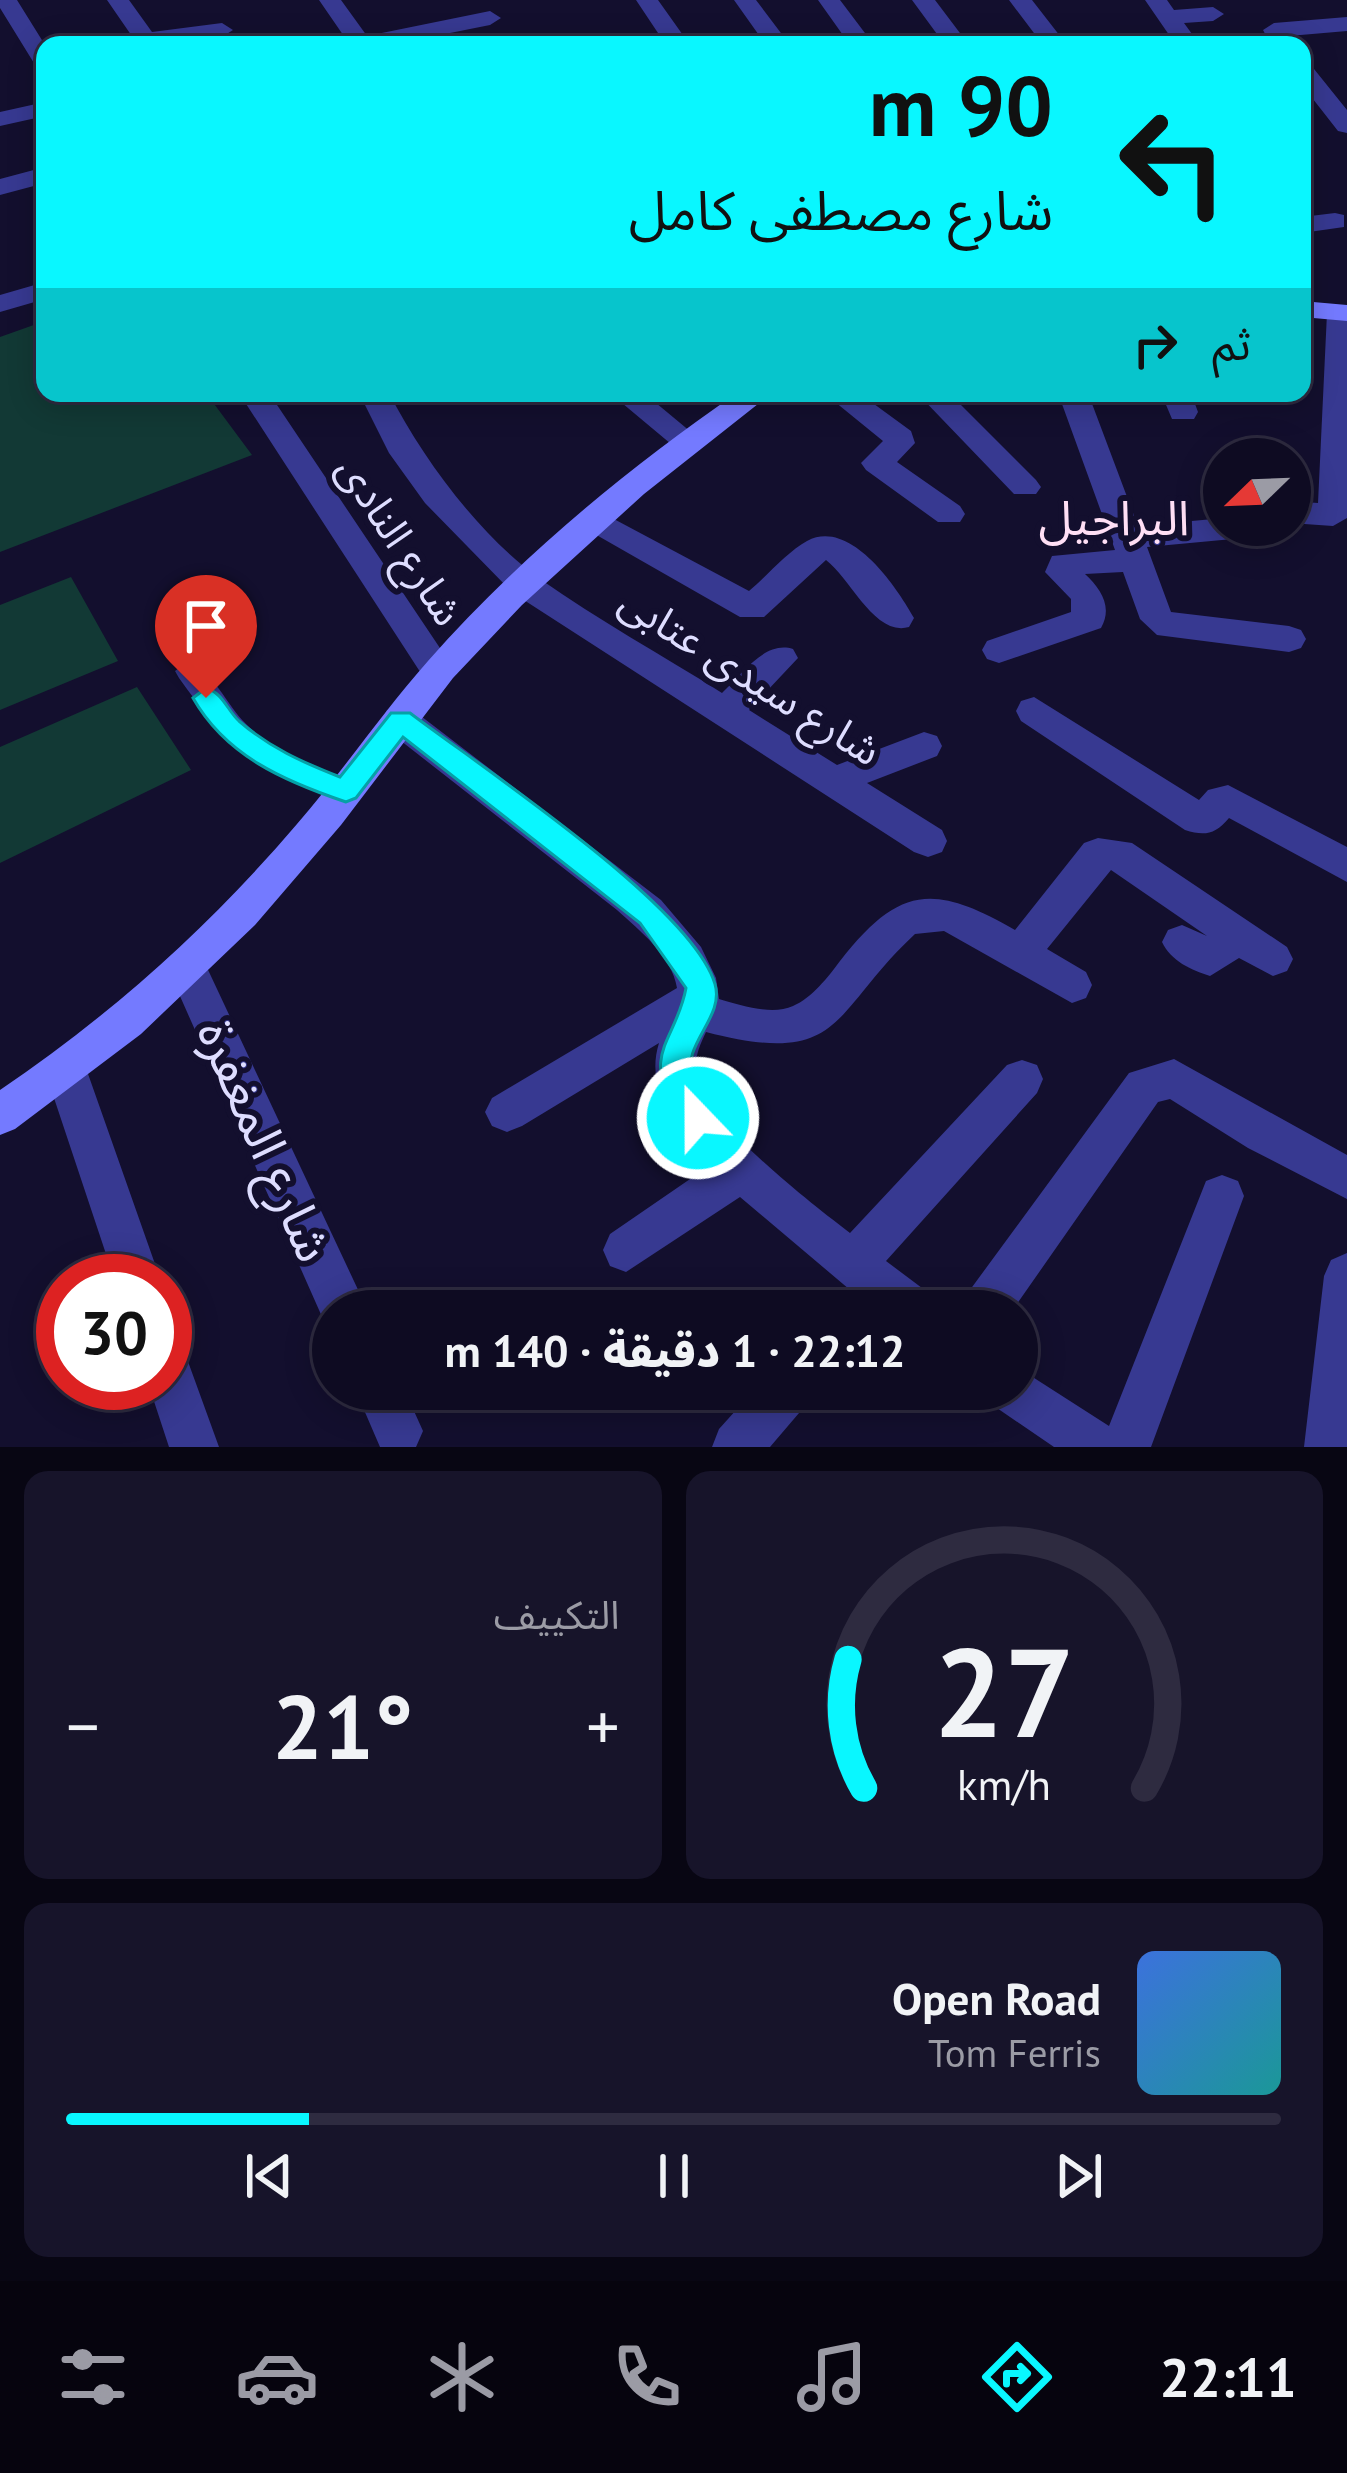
<!DOCTYPE html>
<html lang="ar">
<head>
<meta charset="utf-8">
<style>
  body { margin:0; font-family:"PT Sans","Noto Sans Arabic",sans-serif; background:#17142a; color:#f1f3f6; direction:rtl; height:100vh; display:flex; flex-direction:column; font-size:45px; white-space:nowrap }
  * { box-sizing:border-box; margin:0 }
  p { font-size:39px; color:#9b9ba5 }
  .icon { flex:none; width:66px; height:66px; fill:none; stroke:currentColor; stroke-width:2; stroke-linecap:round; stroke-linejoin:round }
  .map { position:relative; height:1447px; overflow:hidden; direction:ltr }
  .details { display:flex; flex-direction:column; gap:24px; padding:24px; background:#080613; flex:1 }
  .details>* { flex:none }
  .hud { position:absolute; left:36px; top:36px; width:1275px; height:366px; border-radius:24px; box-shadow:0 6px 30px #0003,0 0 0 3px #2e2b40; direction:rtl; background:#09f7ff; color:#111; overflow:hidden }
  .needle { width:78px; rotate:247deg }
  .controls { position:absolute; left:1203px; top:438px; display:grid; gap:24px }
  .controls a { display:grid; place-items:center; width:108px; height:108px; border-radius:50%; background:#0e0b22; box-shadow:0 6px 30px #0003,0 0 0 3px #2e2b40; font-size:60px }
  .speed { position:absolute; left:36px; top:1254px; display:flex; gap:24px; font-size:60px; font-weight:700; text-align:center }
  .speed>* { display:grid; place-content:center; width:156px; height:156px; border-radius:50%; background:#0e0b22; box-shadow:0 6px 30px #0003,0 0 0 3px #2e2b40; line-height:1 }
  .speed .limit { border:18px solid #d22; background:#fff; color:#111 }
  .pin { position:absolute; display:grid; place-items:center; width:102px; height:102px; color:#fff; margin:-123px -51px; border-radius:50% 50% 50% 0; rotate:-45deg; box-shadow:0 0 12px #0007 }
  .pin .icon { rotate:45deg }
  .me { position:absolute; width:132px; margin:-66px; rotate:338deg; stroke-linejoin:round; filter:drop-shadow(0 0 9px #0008) }
  .turn { display:flex; align-items:center; gap:42px; height:252px; padding:0 60px; font-size:54px }
  .turn .icon { width:156px; height:156px; stroke-width:2.5 }
  .turn b { display:block; font-size:84px; line-height:102px }
  .then { display:flex; align-items:center; height:114px; padding:0 60px; background:#0003; gap:24px; font-size:45px }
  .big { font-size:90px; font-weight:800; line-height:1.1 }
  .details .tile { flex:1; display:flex; flex-direction:column; justify-content:center; gap:18px; min-width:0; padding:0 42px; border-radius:24px; background:#17142a }
  .details .dial { align-items:center; gap:0 }
  .dial svg { height:312px; overflow:visible; fill:none; stroke:#2e2b40; stroke-width:7; stroke-linecap:round; text-anchor:middle }
  .dial text { fill:#f1f3f6; stroke:none }
  .song { display:flex; align-items:center; gap:36px }
  .cover { width:144px; height:144px; border-radius:18px; background:linear-gradient(135deg,hsl(220 70% 55%),hsl(180 70% 35%)) }
  .played { height:12px; border-radius:6px; background:linear-gradient(90deg,#09f7ff 20%,#2e2b40 20%) }
  .keys { display:flex; justify-content:space-around; direction:ltr }
  .heat { display:flex; justify-content:space-between; align-items:center; font-size:66px; direction:ltr }
  .details .tiles { flex:1; display:grid; gap:24px; grid-template-columns:1fr 1fr }
  .tile:last-child { grid-column:span 2 }
  .trip { position:absolute; left:312px; top:1290px; width:726px; height:120px; border-radius:60px; background:#0e0b22; box-shadow:0 6px 30px #0003,0 0 0 3px #2e2b40; font-weight:800; line-height:120px; text-align:center; direction:rtl }
  .tab-bar { display:flex; height:192px; justify-content:space-around; align-items:center; background:#06040e; color:#9b9ba5 }
  .tab-bar .icon { width:84px; height:84px }
  .tab-bar .selected { color:#09f7ff }
  .tab-bar b { font-size:54px; color:#f1f3f6 }
  .map>svg:first-child { display:block }
  .green { fill:#123935 }
  .lines { fill:none; stroke-linecap:round; stroke-linejoin:round }
  .lane { fill:#373991; fill-rule:evenodd }
  .street { fill:#373991; fill-rule:evenodd }
  .secondary { fill:#747aff; fill-rule:evenodd }
  .route { fill:#09f7ff; stroke:#06a1a6; stroke-width:3 }
  .labels { text-anchor:middle; dominant-baseline:central; stroke-width:12; stroke-linejoin:round; paint-order:stroke }
  .street-label { font-size:42px; fill:#deddff; stroke:#130f2e }
  .quarter-label { font-size:48px; fill:#ffdff5; stroke:#130f2e }
  .near-street-label { font-size:51px; fill:#deddff; stroke:#130f2e }
</style>
</head>
<body>
<div class="map">
<svg width="1347" height="1447" viewBox="0 0 1347 1447">
  <rect width="100%" height="100%" fill="#130f2e"/>
  <!-- green -->
  <path class="green" d="M45 321V393H206L252 455 0 552V337Z
    M71 577 118 661 0 710V605Z
    M137 687 191 770 0 863V747Z"/>
  <g class="lines">
    <!-- lane -->
    <path class="lane" d="M188 661C211 668 228 707 246 724 277 755 316 769 356 782L360 790 356 798C342 802 332 797 319 792 255 771 217 732 179 678L175 671Z"/>
    <!-- street -->
    <path class="street" d="M0 0H17L45 45V70L37 68 0 8Z
      M107 0H129L152 32 222 23 233 30 222 37 138 45Z
      M319 0H341L367 36 490 11 501 18 490 25 390 45H350Z
      M636 0H658L690 45H666Z
      M734 0H756L790 45H766Z
      M818 0H840L874 45H850Z
      M912 0H935L969 45H945Z
      M1009 0H1032L1067 45H1043Z
      M1145 0H1167L1174 10 1213 7 1224 14 1213 21 1184 23 1200 45H1176Z
      M1347 17V31L1289 36 1295 45H1271L1263 30 1274 23Z
      M1302 62 1310 64 1347 110V133L1338 131 1302 85Z
      M45 102V116L0 126V112Z
      M45 167V183L0 195V179Z
      M1335 213 1344 215V227L1302 233V217Z
      M45 282V299L0 312V295Z
      M1341 305 1347 306V518L1333 526 1290 523V501L1318 503 1327 313Z
      M239 393H269L450 663 456 672 450 681 438 685 426 681Z
      M359 393H389C423 459 479 535 540 579 598 620 662 655 722 693 742 674 765 640 793 649L798 658 749 710 837 765 924 732 937 736 942 746 937 756 867 783 942 830 947 841 942 852 928 857 914 852 513 593 425 503 389 453Z
      M610 393H644L703 442 688 452 677 449Z
      M824 393H859L911 431 915 443 897 462 960 506 965 514 960 522H938L866 470 861 463 883 441Z
      M917 393H949L1036 480 1041 487 1036 494H1014Z
      M1058 393H1088L1138 526 1224 518V525H1281L1276 533 1265 536 1147 547 1171 612 1289 626 1301 630 1306 639 1301 648 1289 652 1157 635 1140 619 1123 572 1085 574C1101 589 1113 607 1101 628L999 663 987 659 982 650 987 641 1071 612V599L1045 572 1052 556 1115 550Z
      M1161 393H1191L1198 412 1194 419H1172Z
      M597 510 749 591C767 576 787 552 807 541 850 518 896 586 914 618L909 627C875 637 851 579 826 560L764 617H740L586 529 581 521 586 513Z
      M1034 697 1199 800 1208 790 1228 785 1347 847V882L1229 818C1215 835 1204 836 1185 830L1021 721 1016 711 1021 701Z
      M400 706 413 710 661 900 701 947 716 978 719 999C740 1005 772 1016 793 1006 812 998 828 977 840 961 899 886 933 883 1015 930L1084 843 1098 838 1132 843 1287 947 1293 959 1287 971 1273 976 1239 958 1210 976C1191 970 1171 961 1162 942L1168 930 1182 925 1207 936 1111 870 1047 949 1086 972 1092 985 1086 998 1072 1003 944 931 915 934C830 1013 845 1068 706 1032 699 1046 693 1062 697 1078 707 1123 812 1204 850 1233L1007 1065 1022 1060 1037 1065 1043 1079 1037 1093 886 1261 930 1294 937 1311H875L740 1197 626 1272 610 1266 603 1250 610 1234 709 1166C678 1133 644 1090 659 1043L522 1126 507 1132 492 1126 485 1112 492 1098 677 988C672 956 640 931 617 910L387 730 382 720 387 710Z
      M188 951 202 957 368 1311H333V1330L327 1328 168 969 174 957Z
      M66 1052 81 1057 87 1071 161 1281H115L45 1071 51 1057Z
      M1174 1059 1347 1155V1199L1248 1148 1170 1099 1158 1102 1012 1311H960L967 1294 1129 1073Z
      M1222 1175 1238 1181 1244 1196 1151 1447H1054L994 1406 987 1389H1017V1367L1109 1426 1206 1181Z
      M1347 1253V1447H1304L1324 1276 1331 1260Z
      M165 1338 182 1345 219 1447H169L148 1383H165Z
      M355 1389H404L423 1431 416 1447H380Z
      M755 1389H812L805 1406 770 1447H712L719 1429Z"/>
    <!-- secondary -->
    <path class="secondary" d="M1302 301 1347 305V321L1302 317Z
      M737 393H772L644 494 522 605 453 678 341 825 255 925 141 1034 15 1129 0 1135V1090C111 1015 210 926 297 824 343 771 382 713 428 661 518 559 625 470 737 393Z"/>
  </g>
  <!-- route -->
  <path class="route" d="M206 688C223 693 227 710 239 721 270 748 302 762 340 777L391 713H410C481 767 692 906 715 984 725 1018 681 1044 692 1079 696 1092 708 1105 714 1118L709 1129 698 1134C684 1128 680 1119 673 1106 642 1053 677 1038 686 988L640 923 403 737 356 798 346 802C284 781 226 756 193 698Z"/>
  <g class="labels">
    <!-- street labels -->
    <g class="street-label">
      <text transform="translate(401 540) rotate(57)">شارع النادى</text>
      <text transform="translate(751 675) rotate(32)">شارع سيدى عتابى</text>
    </g>
    <!-- quarter labels -->
    <g class="quarter-label">
      <text x="1114" y="517">البراجيل</text>
    </g>
    <!-- near-street labels -->
    <g class="near-street-label">
      <text transform="translate(266 1140) rotate(66)">شارع المغفرة</text>
    </g>
  </g>
</svg>
<div class="controls">
<a><svg class="needle" viewBox="-14 -14 28 28"><path d="M0-13l5 13h-10z" fill="#e53935"/><path d="M0 13l5-13h-10z" fill="#9b9ba5"/></svg></a>
</div>
<div class="speed"><div class="limit">30</div></div>
<div class="pin" style="left:206px;top:698px;background:#d93025"><svg class="icon" aria-label="arrive" viewBox="0 0 24 24"><path d="M6 21V4h12l-3 4 3 4H6"/></svg></div>
<svg class="me" style="left:698px;top:1118px" viewBox="-20 -20 40 40"><circle r="17" fill="#09f7ff" stroke="#fff" stroke-width="3"/><path d="M0-11L8 9 0 5-8 9z" fill="#fff"/></svg>
<div class="trip">22:12 · 1 دقيقة · 140 m</div>
<div class="hud">
<div class="turn"><svg class="icon" aria-label="left" viewBox="0 0 24 24"><path d="M17 20v-9H6M10 6l-5 5 5 5"/></svg><div><b>90 m</b>شارع مصطفى كامل</div></div>
<div class="then">ثم<svg class="icon" aria-label="right" viewBox="0 0 24 24"><path d="M7 20v-9h11M14 6l5 5-5 5"/></svg></div>
</div>
</div>
<section class="details">
<div class="tiles">
<div class="tile dial"><svg viewBox="0 0 100 80">
<path d="M14 69A42 42 0 1 1 86 69"/>
<path d="M14 69A42 42 0 0 1 10 36" stroke="#09f7ff"/>
<text x="50" y="56" font-size="32" font-weight="700">27</text>
<text x="50" y="72" font-size="11">km/h</text>
</svg></div>
<div class="tile"><p>التكييف</p>
<div class="heat"><a>−</a><b class="big">21°</b><a>+</a></div>
</div>
<div class="tile">
<div class="song"><i class="cover"></i><div><b>Open Road</b><p>Tom Ferris</p></div></div>
<div class="played"></div>
<div class="keys"><svg class="icon" aria-label="previous" viewBox="0 0 24 24"><path d="M18 5L8 12l10 7zM5 5v14"/></svg><svg class="icon" aria-label="pause" viewBox="0 0 24 24"><path d="M8 5v14M16 5v14"/></svg><svg class="icon" aria-label="next" viewBox="0 0 24 24"><path d="M6 5l10 7-10 7zM19 5v14"/></svg></div>
</div>
</div>
</section>
<nav class="tab-bar">
<b>22:11</b>
<svg class="icon selected" aria-label="directions" viewBox="0 0 24 24"><path d="M12 3l9 9-9 9-9-9zM9 14v-3h6M13 9l2 2-2 2"/></svg>
<svg class="icon" aria-label="music" viewBox="0 0 24 24"><path d="M9 18V5l10-2v13"/><circle cx="6" cy="18" r="3"/><circle cx="16" cy="16" r="3"/></svg>
<svg class="icon" aria-label="phone" viewBox="0 0 24 24"><path d="M5 4h4l2 5-3 2q2 4 5 5l2-3 5 2v4C11 20 4 13 5 4z"/></svg>
<svg class="icon" aria-label="climate" viewBox="0 0 24 24"><path d="M12 3v18M4 7l16 10M4 17L20 7"/></svg>
<svg class="icon" aria-label="car" viewBox="0 0 24 24"><path d="M5 17H2v-5l4-1 3-4h7l3 4 3 1v5h-3M9 17h6M6 11h13"/><circle cx="7" cy="17" r="2"/><circle cx="17" cy="17" r="2"/></svg>
<svg class="icon" aria-label="filters" viewBox="0 0 24 24"><path d="M4 7h16M4 17h16"/><circle cx="9" cy="7" r="2"/><circle cx="15" cy="17" r="2"/></svg>
</nav>
</body>
</html>
